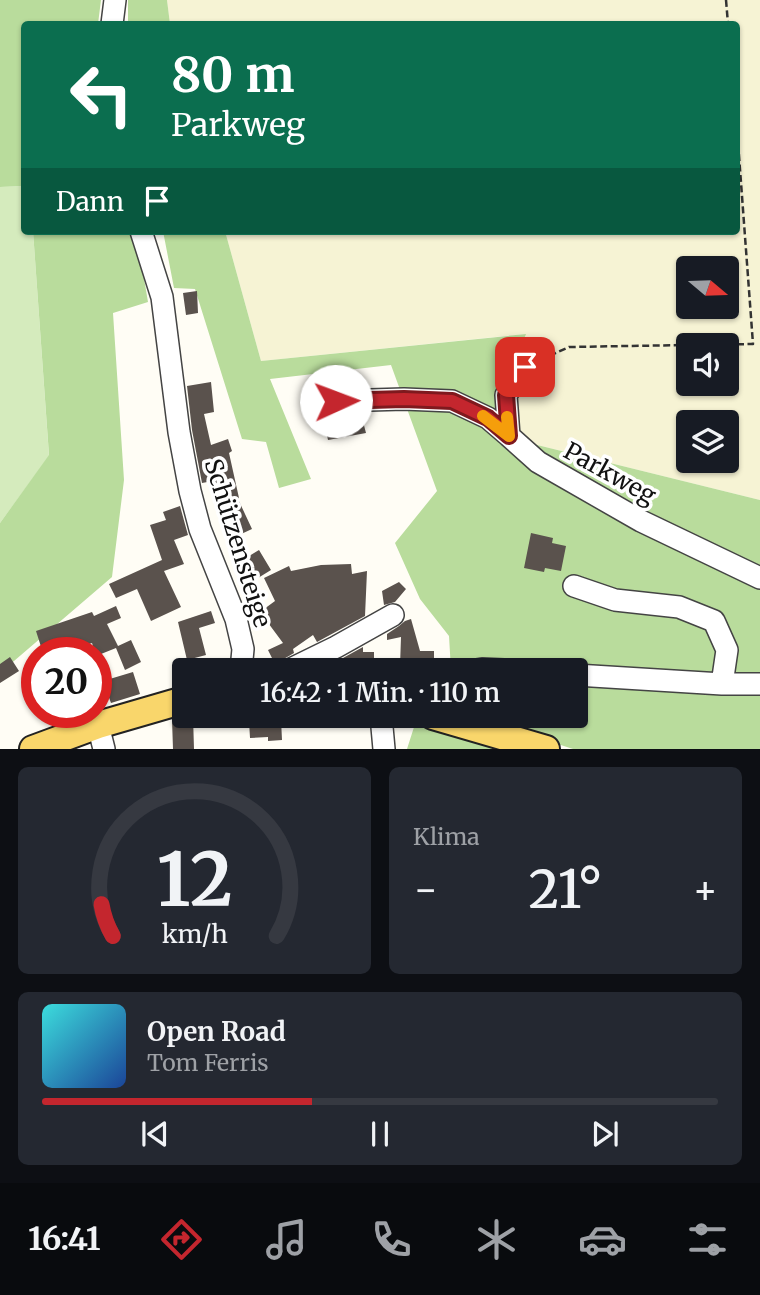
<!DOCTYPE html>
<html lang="de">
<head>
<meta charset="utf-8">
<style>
  body { margin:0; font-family:Merriweather,serif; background:#242831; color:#f1f3f6; height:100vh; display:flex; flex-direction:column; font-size:26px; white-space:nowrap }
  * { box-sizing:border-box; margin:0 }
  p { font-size:23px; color:#9ea1a6 }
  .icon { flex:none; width:38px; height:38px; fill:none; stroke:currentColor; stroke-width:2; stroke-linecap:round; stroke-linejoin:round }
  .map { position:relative; height:749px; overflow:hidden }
  .side { display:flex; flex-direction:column; gap:18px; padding:18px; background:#0d0f14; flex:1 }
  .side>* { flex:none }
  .banner { position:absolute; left:21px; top:21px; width:719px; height:214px; border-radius:7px; box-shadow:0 2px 5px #0004; background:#0b6e4f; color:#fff; overflow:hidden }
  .needle { width:46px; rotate:109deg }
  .tools { position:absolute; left:676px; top:256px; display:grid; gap:14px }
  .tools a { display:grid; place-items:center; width:63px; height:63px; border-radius:7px; background:#171b24; box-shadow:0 2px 5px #0004; font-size:35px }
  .speed { position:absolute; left:21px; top:637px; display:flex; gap:14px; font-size:35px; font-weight:700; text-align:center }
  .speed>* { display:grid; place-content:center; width:91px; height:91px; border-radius:50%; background:#171b24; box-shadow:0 2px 5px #0004; line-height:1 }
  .speed .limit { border:10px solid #d22; background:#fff; color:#111 }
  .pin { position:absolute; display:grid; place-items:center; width:60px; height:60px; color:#fff; margin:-30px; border-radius:14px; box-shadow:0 4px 10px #0006 }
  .me { position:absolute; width:77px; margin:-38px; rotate:88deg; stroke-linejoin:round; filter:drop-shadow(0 0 5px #0008) }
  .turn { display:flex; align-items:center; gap:24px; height:147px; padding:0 35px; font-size:32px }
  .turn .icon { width:91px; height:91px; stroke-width:2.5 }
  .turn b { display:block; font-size:49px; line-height:60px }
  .then { display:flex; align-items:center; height:66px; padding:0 35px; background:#0003; gap:14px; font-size:26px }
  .big { font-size:52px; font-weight:600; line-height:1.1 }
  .side .widget { flex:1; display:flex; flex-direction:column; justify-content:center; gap:10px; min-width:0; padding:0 24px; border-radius:10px; background:#242831 }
  .side .dial { align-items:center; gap:0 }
  .dial svg { height:182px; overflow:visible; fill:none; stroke:#363941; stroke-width:7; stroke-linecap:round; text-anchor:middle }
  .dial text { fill:#f1f3f6; stroke:none }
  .song { display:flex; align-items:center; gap:21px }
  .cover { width:84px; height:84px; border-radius:10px; background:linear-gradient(135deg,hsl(180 70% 55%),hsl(220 70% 35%)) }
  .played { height:7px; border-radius:4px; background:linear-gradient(90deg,#c4262e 40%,#363941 40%) }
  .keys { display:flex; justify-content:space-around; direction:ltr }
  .heat { display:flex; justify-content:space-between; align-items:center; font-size:38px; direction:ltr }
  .side .tiles { flex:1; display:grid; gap:18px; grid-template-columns:1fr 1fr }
  .widget:last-child { grid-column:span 2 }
  .trip { position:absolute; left:172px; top:658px; width:416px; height:70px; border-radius:7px; background:#171b24; box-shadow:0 2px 5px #0004; font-weight:600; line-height:70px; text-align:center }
  .menu { display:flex; height:112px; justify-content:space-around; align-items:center; background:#090b0e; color:#9ea1a6 }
  .menu .icon { width:49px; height:49px }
  .menu .on { color:#c4262e }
  .menu b { font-size:32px; color:#f1f3f6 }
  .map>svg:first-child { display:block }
  .farmland { fill:#f6f3d4; fill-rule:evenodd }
  .green { fill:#d5ebbd }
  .forest { fill:#b9dc9c }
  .building { fill:#5a524d }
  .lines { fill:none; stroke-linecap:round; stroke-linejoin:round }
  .minor-casing { stroke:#444; stroke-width:24 }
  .major-casing { stroke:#222; stroke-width:30 }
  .path { stroke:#333; stroke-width:2.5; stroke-dasharray:7 3.5; stroke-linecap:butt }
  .minor { stroke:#fff; stroke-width:21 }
  .major { stroke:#f9d66b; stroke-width:26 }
  .route-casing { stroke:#7f191e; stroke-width:18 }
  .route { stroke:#c4262e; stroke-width:12 }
  .slow { stroke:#f59e0b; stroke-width:12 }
  .labels { text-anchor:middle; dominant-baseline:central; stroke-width:7; stroke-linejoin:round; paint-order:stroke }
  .street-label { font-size:24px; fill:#111; stroke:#fff }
</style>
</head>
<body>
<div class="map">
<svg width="760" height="749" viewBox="0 0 760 749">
  <rect width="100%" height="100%" fill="#fffdf5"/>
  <!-- farmland -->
  <path class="farmland" d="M167 0H760V500L521 441 507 380 525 334 261 361 225 231H737V24H170ZM688 268H726V306H688ZM688 345H726V383H688ZM688 422H726V460H688Z"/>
  <!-- green -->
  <path class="green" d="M24 186V231H33L49 456 0 523V187Z"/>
  <!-- forest -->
  <path class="forest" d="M0 0H101L98 24H24V186L0 187Z
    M128 0H167L170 24H128Z
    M33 231H136L148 302 113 313 124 480 112 577 0 673V523L49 455Z
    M163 231H225L261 361 526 334 507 380 521 441 760 500V749H573L472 716H576V670H451L449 636 420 599 395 543 437 491 391 365 270 379 311 479 279 488 266 442 242 439 195 289 174 288Z
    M415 724 509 749H407Z"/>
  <!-- building -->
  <path class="building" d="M197 291 198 313 186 315 183 293Z
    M211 382 214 412 204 414 211 445 228 439 232 451 229 453 239 498 238 499 252 529 239 535 213 481 202 483 192 430 187 386Z
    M337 414H344L346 418 361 414 366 433 328 440 324 422 329 420 328 417Z
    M180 506 188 535 174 540 184 564 164 571 181 607 151 621 137 589 116 598 109 584 162 560 150 525 166 520 163 512Z
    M531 533 553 538 552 543 566 546 561 571 545 568 544 572 524 568Z
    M259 550 271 570 258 578 246 558Z
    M351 564 352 574 367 571 365 616 317 642 313 635 293 649 294 653 275 664 268 650 283 643 260 612 275 601 264 578 289 566 291 571 321 565Z
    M399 582 406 589 395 602 384 605 382 591Z
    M116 606 121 618 107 624 118 646 131 640 141 662 125 670 116 648 96 656 92 643 63 653H43L36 631 92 612 94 616Z
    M211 611 215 623 199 628 206 655 187 660 178 622Z
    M411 619 420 651H434V667L400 666 401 637 387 640V634L399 626 405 621Z
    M363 647V652H374V666L343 667V658Z
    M10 657 19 671 0 683V664Z
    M37 665V679L26 681 23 668Z
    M133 672 140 694 111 703 103 681Z
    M186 716H193L194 749H173L172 720Z
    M281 719 282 740 268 741V737L250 738 249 721Z"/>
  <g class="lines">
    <!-- minor casing -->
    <g class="minor-casing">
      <path id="minor" d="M112 24 115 0
        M141 231 162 297 179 432 190 491 200 529 236 619 243 649 241 670
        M525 367 506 395 509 436 538 462 641 521 760 578
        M336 401 404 399 452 401 488 418 509 436
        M574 586 615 600 679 607 714 621 727 650 722 684
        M289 670 336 647 393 615
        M476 670 482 669 504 670
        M576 675 722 684H760
        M381 716 384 749
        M98 725 104 749"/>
    </g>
    <!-- major casing -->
    <g class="major-casing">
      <path id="major" d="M433 716 546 749
        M33 749 98 725 184 700"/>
    </g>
    <!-- path -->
    <path class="path" d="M726 0 728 24
      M695 345 753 344 737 129
      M540 360 569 347 688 345"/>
    <!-- minor -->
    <use href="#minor" class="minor"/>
    <!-- major -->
    <use href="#major" class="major"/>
  </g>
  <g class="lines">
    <!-- route casing -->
    <g class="route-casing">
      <path id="route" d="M336 401 404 399 452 401 488 418 509 436 506 395 525 367"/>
    </g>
    <!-- route -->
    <use href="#route" class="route"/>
    <!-- slow -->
    <path class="slow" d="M483 416 509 436 507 417"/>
  </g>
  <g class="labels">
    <!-- street labels -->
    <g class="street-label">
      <text transform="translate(610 473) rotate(29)">Parkweg</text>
      <text transform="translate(238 543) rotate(73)">Schützensteige</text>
    </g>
  </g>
</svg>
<div class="tools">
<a><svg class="needle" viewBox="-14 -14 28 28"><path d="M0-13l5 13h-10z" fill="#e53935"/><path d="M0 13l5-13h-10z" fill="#9ea1a6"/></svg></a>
<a><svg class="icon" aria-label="sound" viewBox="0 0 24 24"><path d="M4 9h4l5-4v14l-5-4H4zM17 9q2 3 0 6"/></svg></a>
<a><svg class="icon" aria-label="layers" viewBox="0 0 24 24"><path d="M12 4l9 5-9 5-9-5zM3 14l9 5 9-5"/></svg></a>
</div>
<div class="speed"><div class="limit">20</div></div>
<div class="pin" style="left:525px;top:367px;background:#d93025"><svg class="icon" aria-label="arrive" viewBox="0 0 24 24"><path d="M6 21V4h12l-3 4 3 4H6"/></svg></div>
<svg class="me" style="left:336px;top:401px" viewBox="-20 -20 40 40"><circle r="19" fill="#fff"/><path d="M0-13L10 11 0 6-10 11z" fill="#c4262e"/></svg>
<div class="trip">16:42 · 1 Min. · 110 m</div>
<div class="banner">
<div class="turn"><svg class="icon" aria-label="left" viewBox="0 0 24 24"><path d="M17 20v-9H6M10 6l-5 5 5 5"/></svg><div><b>80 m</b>Parkweg</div></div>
<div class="then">Dann<svg class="icon" aria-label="arrive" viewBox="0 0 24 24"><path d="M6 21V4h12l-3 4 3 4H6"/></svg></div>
</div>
</div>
<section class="side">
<div class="tiles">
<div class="widget dial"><svg viewBox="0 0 100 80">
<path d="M14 69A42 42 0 1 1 86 69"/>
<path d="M14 69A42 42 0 0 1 9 55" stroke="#c4262e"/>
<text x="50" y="56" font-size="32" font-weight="700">12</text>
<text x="50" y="72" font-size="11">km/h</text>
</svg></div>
<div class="widget"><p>Klima</p>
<div class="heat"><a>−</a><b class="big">21°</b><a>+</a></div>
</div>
<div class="widget">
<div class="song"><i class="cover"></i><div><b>Open Road</b><p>Tom Ferris</p></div></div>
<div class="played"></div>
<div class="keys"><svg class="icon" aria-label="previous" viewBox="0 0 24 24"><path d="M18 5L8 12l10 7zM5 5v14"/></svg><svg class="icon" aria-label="pause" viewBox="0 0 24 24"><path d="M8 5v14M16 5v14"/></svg><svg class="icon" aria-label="next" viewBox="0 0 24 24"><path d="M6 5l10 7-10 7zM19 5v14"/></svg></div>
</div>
</div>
</section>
<nav class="menu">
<b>16:41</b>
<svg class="icon on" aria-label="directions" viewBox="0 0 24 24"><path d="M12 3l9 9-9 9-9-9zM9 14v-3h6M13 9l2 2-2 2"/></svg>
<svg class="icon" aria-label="music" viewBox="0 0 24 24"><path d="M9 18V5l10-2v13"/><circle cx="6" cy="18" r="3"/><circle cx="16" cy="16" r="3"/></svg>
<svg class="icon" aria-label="phone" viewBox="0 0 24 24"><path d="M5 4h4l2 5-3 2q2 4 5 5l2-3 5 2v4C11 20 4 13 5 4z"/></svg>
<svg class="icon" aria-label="climate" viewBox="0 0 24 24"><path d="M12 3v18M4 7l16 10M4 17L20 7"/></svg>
<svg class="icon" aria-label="car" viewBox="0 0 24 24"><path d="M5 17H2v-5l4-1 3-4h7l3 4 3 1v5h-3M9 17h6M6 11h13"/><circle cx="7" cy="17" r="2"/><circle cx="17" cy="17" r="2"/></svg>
<svg class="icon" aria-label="filters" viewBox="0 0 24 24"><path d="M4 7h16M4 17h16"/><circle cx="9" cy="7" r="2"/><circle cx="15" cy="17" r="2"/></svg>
</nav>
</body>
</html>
